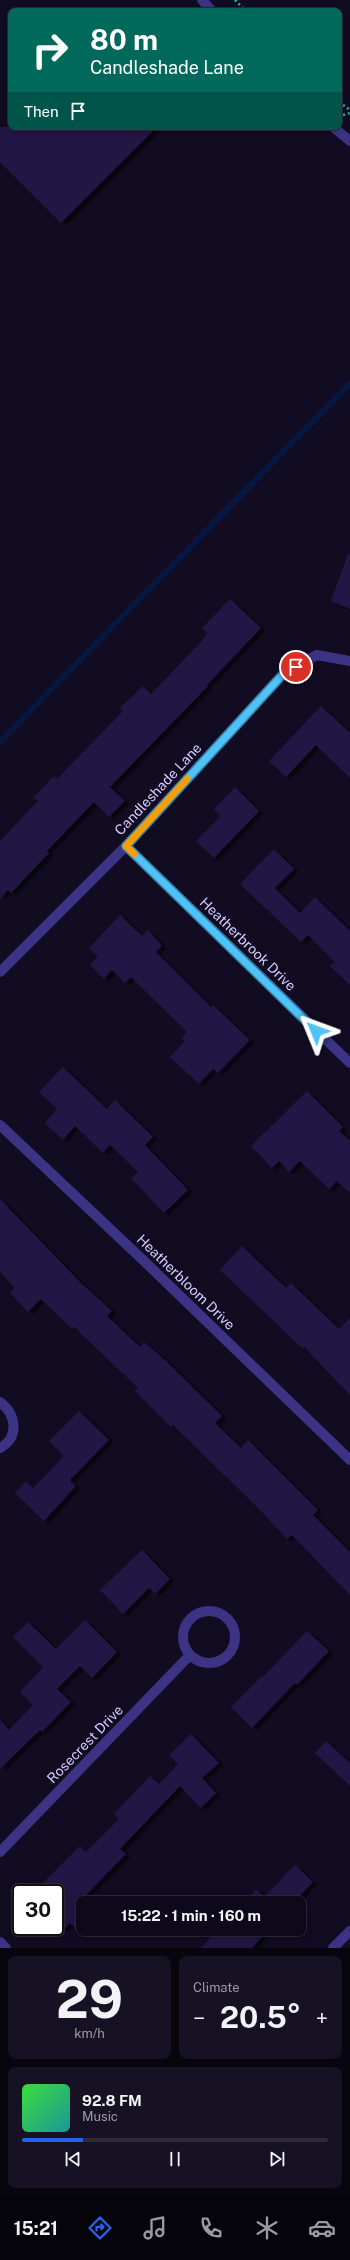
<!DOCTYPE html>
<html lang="en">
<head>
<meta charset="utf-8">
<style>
  body { margin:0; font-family:"Public Sans",sans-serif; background:#161223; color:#f1f3f6; height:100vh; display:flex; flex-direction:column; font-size:15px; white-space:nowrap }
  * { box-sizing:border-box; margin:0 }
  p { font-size:13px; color:#9a9aa2 }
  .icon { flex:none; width:22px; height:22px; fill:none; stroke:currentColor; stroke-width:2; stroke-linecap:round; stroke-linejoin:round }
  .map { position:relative; height:1948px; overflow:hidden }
  .drawer { display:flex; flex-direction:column; gap:8px; padding:8px; background:#07050e; flex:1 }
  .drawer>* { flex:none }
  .guide { position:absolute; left:8px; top:8px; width:334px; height:122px; border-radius:8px; box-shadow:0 2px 10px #0003,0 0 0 1px #2d2a39; background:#00695c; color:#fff; overflow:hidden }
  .speed { position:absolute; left:12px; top:1884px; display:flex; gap:8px; font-size:20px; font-weight:700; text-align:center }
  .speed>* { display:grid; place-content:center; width:52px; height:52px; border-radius:50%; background:#0d091a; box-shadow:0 2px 10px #0003,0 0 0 1px #2d2a39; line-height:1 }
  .speed .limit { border:2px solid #111; border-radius:6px; background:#fff; color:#111 }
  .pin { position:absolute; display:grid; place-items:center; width:34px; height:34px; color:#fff; margin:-17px; border:2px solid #fff; border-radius:50%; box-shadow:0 1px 4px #0007 }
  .me { position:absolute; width:44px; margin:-22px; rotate:314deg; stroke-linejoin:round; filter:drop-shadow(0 0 3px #0008) }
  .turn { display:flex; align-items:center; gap:14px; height:84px; padding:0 16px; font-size:18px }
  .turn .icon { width:52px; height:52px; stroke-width:2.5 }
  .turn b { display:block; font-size:28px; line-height:34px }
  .then { display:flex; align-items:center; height:38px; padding:0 16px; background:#0003; gap:8px; font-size:15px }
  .big { font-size:30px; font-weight:700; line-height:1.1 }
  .drawer .card { flex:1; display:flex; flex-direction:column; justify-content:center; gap:6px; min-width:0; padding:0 14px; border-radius:8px; background:#161223 }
  .drawer .dial { align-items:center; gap:0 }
  .dial b { font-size:52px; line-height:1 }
  .song { display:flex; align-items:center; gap:12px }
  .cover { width:48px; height:48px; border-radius:6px; background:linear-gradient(135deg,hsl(120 70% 55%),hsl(180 70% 35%)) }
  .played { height:4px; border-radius:2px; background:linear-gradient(90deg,#2563eb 20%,#2d2a39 20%) }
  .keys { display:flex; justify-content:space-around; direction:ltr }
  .heat { display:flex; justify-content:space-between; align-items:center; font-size:22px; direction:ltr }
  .drawer .tiles { flex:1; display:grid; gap:8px; grid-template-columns:1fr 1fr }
  .card:last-child { grid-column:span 2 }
  .trip { position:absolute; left:76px; top:1896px; width:230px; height:40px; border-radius:8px; background:#0d091a; box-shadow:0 2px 10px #0003,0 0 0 1px #2d2a39; font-weight:700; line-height:40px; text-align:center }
  .tab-bar { display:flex; height:64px; justify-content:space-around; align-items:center; background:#05040a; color:#9a9aa2 }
  .tab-bar .icon { width:28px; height:28px }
  .tab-bar .on { color:#2563eb }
  .tab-bar b { font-size:18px; color:#f1f3f6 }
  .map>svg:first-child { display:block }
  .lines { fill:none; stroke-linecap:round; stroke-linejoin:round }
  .stream { stroke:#061741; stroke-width:6 }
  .building { fill:#231744; filter:url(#shadow) }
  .path { stroke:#26b9ba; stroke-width:2.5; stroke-dasharray:2 3; stroke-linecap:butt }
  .street { stroke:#3c3384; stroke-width:10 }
  .route-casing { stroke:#337fa1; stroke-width:10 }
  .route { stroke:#4fc3f7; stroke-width:7 }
  .slow { stroke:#f59e0b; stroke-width:7 }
  .labels { text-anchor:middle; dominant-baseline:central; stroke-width:4; stroke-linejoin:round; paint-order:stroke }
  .street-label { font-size:14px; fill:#d6cdff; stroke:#110c22 }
</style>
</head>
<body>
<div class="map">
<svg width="350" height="1948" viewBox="0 0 350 1948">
  <defs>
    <filter id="shadow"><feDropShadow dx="4.5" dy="2.5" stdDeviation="1" flood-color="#0009"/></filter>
  </defs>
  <rect width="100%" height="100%" fill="#110c22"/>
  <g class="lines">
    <!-- stream -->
    <path class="stream" d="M0 742 350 383"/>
  </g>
  <!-- building -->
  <path class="building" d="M0 127H157L61 223 0 162Z
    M348 554 350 555V609L331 601Z
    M230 599 261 628 207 685 208 686 110 787 125 801 109 817 94 802 47 851 49 853 11 893 8 890 0 899V841L38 801 33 798 54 776 57 779 123 711 120 708 143 686 151 694 200 643 208 633 202 628Z
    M321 706 350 733V778L316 745 286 777 269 761Z
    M235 787 259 811 214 858 196 841 221 816 214 809Z
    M274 849 294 869 275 888 300 913 315 897 350 931V985L330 966 335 962 308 935 301 942 240 884Z
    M120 915 142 936 148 930 162 946 156 952 211 1007 213 1005 250 1040 218 1073 213 1069 199 1084 170 1057 185 1041 182 1038 187 1032 131 977 125 983 112 970 104 979 90 965 98 957 89 948Z
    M63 1067 107 1109 115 1100 153 1137 145 1145 188 1190 164 1213 131 1178 138 1172 110 1145 103 1153 75 1126 63 1140 45 1123 57 1109 39 1092Z
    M307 1091 343 1127 339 1131 350 1141V1193L337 1181 329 1189 300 1161 289 1172 279 1161 272 1168 251 1146Z
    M0 1199 81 1283 112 1311 107 1316 140 1347 144 1342 166 1361 222 1416 215 1423 241 1448 248 1440 318 1510 313 1515 350 1552V1595L292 1535 287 1539 260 1510 173 1425 171 1427 135 1391 138 1388 74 1327 72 1329 41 1299 28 1312 10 1293 15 1288 0 1272Z
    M242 1246 286 1288 291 1283 339 1329 350 1318V1395L304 1347 303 1349 220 1270Z
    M79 1411 109 1440 70 1480 76 1486 44 1521 15 1493 26 1481 33 1488 64 1456 49 1441Z
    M142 1550 170 1579 155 1594 149 1588 123 1614 100 1590Z
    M85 1620 117 1652 92 1678 80 1666 57 1689 71 1702 42 1732 40 1730 0 1769V1720L9 1730 33 1705 20 1692 43 1667 13 1637 28 1622 56 1649Z
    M307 1631 329 1651 297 1685 295 1683 252 1728 231 1707 261 1677 262 1678Z
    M191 1734 219 1763 202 1778 216 1793 201 1808 180 1786 120 1849 126 1854 82 1899 83 1935 70 1923 64 1929 55 1920V1893H33L80 1846 86 1852 119 1819 114 1814 150 1776 159 1784 178 1764 169 1755Z
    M326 1741 350 1763V1786L315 1753Z
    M295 1865 313 1882 293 1903H243L256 1889 264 1897Z
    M218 1929H257L256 1931 262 1937 252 1948H201Z"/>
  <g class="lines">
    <!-- path -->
    <path class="path" d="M235 0 246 11
      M339 102 350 110
      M343 115 350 113"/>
    <!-- street -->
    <path class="street" d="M202 0 212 11
      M333 127 350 141
      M126 846 350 1063
      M0 972 126 846 285 672 317 655 350 661
      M0 1125 144 1261 350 1460
      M0 1402C16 1414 20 1437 0 1448
      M183 1637a26 26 0 1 1 52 0a26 26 0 1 1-52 0Z
      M0 1852 190 1655
      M0 1942 6 1948
      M333 1948 350 1931"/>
  </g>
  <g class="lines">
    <!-- route casing -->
    <g class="route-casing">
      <path id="route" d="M296 667 285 672 126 846 316 1031"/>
    </g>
    <!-- route -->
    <use href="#route" class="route"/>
    <!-- slow -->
    <path class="slow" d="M134 854 126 846 187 779"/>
  </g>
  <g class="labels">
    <!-- street labels -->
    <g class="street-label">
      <text transform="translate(158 789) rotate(-47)">Candleshade Lane</text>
      <text transform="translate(248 944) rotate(44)">Heatherbrook Drive</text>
      <text transform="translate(186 1282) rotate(44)">Heatherbloom Drive</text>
      <text transform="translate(85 1744) rotate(-46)">Rosecrest Drive</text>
    </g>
  </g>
</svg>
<div class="speed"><div class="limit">30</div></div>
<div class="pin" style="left:296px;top:667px;background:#d93025"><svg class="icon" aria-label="arrive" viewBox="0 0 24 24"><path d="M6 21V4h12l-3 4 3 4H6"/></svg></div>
<svg class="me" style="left:316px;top:1031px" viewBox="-20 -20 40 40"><path d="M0-17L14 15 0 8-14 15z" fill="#4fc3f7" stroke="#fff" stroke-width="4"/></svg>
<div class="trip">15:22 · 1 min · 160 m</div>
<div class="guide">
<div class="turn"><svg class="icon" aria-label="right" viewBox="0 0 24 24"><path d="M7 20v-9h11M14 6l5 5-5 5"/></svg><div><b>80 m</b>Candleshade Lane</div></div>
<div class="then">Then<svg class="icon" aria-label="arrive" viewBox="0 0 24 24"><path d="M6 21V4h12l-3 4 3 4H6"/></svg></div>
</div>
</div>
<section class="drawer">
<div class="tiles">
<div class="card dial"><b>29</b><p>km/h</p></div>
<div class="card"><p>Climate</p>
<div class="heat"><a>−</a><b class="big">20.5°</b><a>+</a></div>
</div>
<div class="card">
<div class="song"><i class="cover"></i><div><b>92.8 FM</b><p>Music</p></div></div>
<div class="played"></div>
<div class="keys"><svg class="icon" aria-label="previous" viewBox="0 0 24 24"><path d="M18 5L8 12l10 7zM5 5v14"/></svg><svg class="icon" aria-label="pause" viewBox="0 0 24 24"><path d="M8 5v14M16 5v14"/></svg><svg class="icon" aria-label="next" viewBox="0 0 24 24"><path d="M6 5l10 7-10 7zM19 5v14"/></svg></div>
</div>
</div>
</section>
<nav class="tab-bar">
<b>15:21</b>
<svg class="icon on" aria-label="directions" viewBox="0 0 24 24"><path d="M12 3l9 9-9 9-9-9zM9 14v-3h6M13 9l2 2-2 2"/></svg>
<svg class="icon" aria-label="music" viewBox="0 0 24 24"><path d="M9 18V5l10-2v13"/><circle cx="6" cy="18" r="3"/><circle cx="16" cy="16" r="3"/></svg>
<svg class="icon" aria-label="phone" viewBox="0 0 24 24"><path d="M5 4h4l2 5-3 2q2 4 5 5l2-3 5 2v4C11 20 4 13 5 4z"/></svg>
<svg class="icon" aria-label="climate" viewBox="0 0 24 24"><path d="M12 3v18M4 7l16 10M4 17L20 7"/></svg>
<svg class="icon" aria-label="car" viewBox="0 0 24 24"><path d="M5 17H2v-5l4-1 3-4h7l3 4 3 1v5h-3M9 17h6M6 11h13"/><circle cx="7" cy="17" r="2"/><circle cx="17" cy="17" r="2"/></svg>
</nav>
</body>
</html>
